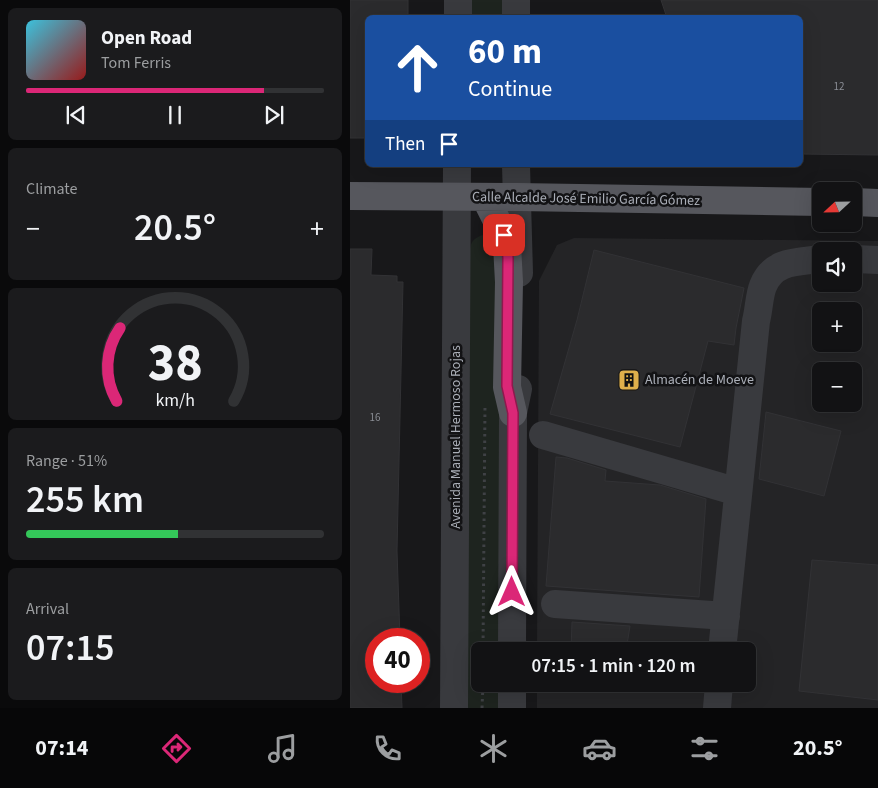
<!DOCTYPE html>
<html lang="en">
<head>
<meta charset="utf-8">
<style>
  body { margin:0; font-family:"Source Sans 3",sans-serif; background:#1b1b1d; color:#f1f3f6; height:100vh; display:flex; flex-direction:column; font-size:19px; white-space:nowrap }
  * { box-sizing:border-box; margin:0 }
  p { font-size:16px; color:#9c9ea0 }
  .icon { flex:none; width:28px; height:28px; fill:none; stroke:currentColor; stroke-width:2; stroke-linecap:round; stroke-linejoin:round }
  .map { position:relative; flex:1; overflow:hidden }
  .details { display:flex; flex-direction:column; gap:8px; padding:8px; background:#0a0a0b; width:350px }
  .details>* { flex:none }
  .banner { position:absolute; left:15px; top:15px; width:438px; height:152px; border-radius:8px; box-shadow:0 5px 20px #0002,0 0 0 1px #313234; background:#1a4fa0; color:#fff; overflow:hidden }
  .needle { width:32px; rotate:248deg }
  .buttons { position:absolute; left:462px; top:182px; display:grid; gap:10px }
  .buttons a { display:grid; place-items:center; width:50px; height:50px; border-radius:8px; background:#121214; box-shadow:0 5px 20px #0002,0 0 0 1px #313234; font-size:25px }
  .speed { position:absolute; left:15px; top:628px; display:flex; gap:10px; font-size:25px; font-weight:700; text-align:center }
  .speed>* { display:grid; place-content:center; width:65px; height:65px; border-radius:50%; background:#121214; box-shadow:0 5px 20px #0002,0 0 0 1px #313234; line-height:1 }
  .speed .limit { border:8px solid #d22; background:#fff; color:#111 }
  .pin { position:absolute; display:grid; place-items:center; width:42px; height:42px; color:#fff; margin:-21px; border-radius:10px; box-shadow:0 2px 8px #0006 }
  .me { position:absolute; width:55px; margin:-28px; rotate:0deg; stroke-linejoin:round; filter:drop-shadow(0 0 4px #0008) }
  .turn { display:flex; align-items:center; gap:18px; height:105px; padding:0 20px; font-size:22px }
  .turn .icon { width:65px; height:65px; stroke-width:2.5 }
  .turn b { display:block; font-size:35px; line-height:42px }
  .then { display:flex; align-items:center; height:48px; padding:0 20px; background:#0003; gap:10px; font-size:19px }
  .big { font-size:38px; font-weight:600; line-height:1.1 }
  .details .tile { flex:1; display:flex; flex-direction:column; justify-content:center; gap:8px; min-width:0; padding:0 18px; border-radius:8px; background:#1b1b1d }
  .details .dial { align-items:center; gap:0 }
  .dial svg { height:130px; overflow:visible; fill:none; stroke:#313234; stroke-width:7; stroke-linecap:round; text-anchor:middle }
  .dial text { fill:#f1f3f6; stroke:none }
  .song { display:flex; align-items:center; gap:15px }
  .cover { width:60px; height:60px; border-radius:8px; background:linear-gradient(135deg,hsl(190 70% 55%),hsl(0 70% 35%)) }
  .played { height:5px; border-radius:2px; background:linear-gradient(90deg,#db2777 80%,#313234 80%) }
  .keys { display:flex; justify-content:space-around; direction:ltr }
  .heat { display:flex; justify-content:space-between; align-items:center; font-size:28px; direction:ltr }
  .charge { height:8px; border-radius:4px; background:linear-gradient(90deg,#34c759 51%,#313234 0) }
  .trip { position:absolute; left:121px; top:642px; width:285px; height:50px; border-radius:8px; background:#121214; box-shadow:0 5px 20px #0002,0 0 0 1px #313234; font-weight:600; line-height:50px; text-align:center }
  .dock { display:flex; height:80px; justify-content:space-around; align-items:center; background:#070708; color:#9c9ea0 }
  .dock .icon { width:35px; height:35px }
  .dock .selected { color:#db2777 }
  .dock b { font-size:22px; color:#f1f3f6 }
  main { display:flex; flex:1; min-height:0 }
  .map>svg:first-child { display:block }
  .built { fill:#242426; fill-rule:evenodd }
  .green { fill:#1e241f }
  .building { fill:#2b2b2d; stroke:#323235 }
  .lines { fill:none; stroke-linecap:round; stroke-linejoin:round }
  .path { stroke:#3f4145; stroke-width:3; stroke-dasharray:2.5 4; stroke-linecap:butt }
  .minor { stroke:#393a3e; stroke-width:28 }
  .major { stroke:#56575d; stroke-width:28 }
  .route-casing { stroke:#8e194d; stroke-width:12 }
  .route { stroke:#db2777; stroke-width:9 }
  .labels { text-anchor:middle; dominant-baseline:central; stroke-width:5; stroke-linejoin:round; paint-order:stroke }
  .number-label { font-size:11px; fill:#8a8d94 }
  .street-label { font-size:14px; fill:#abafb8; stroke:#131315 }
  .poi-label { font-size:14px; fill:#abafb8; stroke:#131315; text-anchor:start }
</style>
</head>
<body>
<main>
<section class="details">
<div class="tile">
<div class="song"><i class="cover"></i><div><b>Open Road</b><p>Tom Ferris</p></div></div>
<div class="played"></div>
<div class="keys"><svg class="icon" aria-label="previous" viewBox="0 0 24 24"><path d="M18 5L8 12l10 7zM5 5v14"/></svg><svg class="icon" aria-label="pause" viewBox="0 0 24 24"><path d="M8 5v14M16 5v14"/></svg><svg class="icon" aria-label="next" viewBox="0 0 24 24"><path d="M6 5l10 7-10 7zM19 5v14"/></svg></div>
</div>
<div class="tile"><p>Climate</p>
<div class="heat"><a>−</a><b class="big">20.5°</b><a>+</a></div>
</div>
<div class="tile dial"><svg viewBox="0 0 100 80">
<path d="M14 69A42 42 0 1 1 86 69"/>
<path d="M14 69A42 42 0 0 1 16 24" stroke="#db2777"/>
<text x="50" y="56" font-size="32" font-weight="700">38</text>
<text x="50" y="72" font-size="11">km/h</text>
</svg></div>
<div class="tile"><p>Range · 51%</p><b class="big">255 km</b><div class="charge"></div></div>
<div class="tile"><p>Arrival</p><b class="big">07:15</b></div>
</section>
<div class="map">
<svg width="528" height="708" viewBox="0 0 528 708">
  <rect width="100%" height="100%" fill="#18181a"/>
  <!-- built -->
  <path class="built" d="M224 238 528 241V708H187V684H398V651H187L189 281 207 245ZM471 251H504V284H471ZM471 311H504V344H471ZM471 371H504V404H471Z"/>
  <!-- green -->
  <path class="green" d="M119 0H153V17L119 18Z
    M135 234 142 235 148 241 151 651H130V684H151V708H114L120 256C120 243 121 239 135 234Z"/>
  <!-- building -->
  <path class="building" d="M0 0H58V18H18V138H0Z
    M311 0H528V155L450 154V18H317Z
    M0 249H22L21 275 47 276V282H53L47 551 50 639H26V681H51L52 708H0Z
    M244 250 394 288 386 328 384 345 358 341 330 447 200 414 227 320Z
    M416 412 491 431 474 496 409 479Z
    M206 457 217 458 256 470 255 481 310 485 356 499 349 597 196 586Z
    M462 560 528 565V700L449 691Z
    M222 622 280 626 276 651H221Z"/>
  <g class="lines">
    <!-- path -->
    <path class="path" d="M133 651 135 405
      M132 708 133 684"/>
    <!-- minor -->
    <path class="minor" d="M108 18V0
      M166 18V0
      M166 165 169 273
      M504 259 528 260
      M193 435 388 492
      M205 604 376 616
      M162 651 163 413 168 389
      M372 651 406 321C409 310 409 296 413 286 423 260 448 262 471 259
      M104 708 107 165
      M162 708V684
      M367 708 369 684"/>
    <!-- major -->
    <path class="major" d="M0 196 168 197 471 202
      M135 197 154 235 157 245 159 282 157 387 163 413
      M504 202 528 203"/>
  </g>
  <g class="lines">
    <!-- route casing -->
    <g class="route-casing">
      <path id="route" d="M154 235 157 245 158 258 157 386 163 413 162 592"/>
    </g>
    <!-- route -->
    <use href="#route" class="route"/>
  </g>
  <!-- icons -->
  <defs>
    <g id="building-square" transform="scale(1.125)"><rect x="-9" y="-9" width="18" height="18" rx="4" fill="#dfb04b" stroke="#131315"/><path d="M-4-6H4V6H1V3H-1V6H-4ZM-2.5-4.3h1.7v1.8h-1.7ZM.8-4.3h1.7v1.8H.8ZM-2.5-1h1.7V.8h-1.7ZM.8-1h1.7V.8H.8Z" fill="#111"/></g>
  </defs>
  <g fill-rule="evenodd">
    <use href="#building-square" x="279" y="380"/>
  </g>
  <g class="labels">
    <!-- number labels -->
    <g class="number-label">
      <text x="489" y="86">12</text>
      <text x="25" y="417">16</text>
    </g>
    <!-- street labels -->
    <g class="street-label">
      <text transform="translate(236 199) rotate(1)">Calle Alcalde José Emilio García Gómez</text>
      <text transform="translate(106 437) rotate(-90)">Avenida Manuel Hermoso Rojas</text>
    </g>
    <!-- poi labels -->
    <g class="poi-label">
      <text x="295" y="380">Almacén de Moeve</text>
    </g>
  </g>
</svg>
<div class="buttons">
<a><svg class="needle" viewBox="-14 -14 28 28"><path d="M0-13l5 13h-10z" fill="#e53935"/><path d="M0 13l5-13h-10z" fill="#9c9ea0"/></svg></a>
<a><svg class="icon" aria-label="sound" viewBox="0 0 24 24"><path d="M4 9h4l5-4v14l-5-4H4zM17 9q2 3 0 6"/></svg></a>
<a>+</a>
<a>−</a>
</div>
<div class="speed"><div class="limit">40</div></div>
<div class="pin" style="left:154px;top:235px;background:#d93025"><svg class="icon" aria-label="arrive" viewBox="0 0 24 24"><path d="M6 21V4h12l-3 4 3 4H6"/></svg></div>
<svg class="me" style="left:162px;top:592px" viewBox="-20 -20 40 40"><path d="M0-17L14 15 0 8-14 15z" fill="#db2777" stroke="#fff" stroke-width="4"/></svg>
<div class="trip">07:15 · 1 min · 120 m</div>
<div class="banner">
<div class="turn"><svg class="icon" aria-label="ahead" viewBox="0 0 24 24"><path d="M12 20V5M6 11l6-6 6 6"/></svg><div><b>60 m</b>Continue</div></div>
<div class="then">Then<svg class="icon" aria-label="arrive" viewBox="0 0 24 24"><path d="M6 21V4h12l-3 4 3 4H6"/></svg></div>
</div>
</div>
</main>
<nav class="dock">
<b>07:14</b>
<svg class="icon selected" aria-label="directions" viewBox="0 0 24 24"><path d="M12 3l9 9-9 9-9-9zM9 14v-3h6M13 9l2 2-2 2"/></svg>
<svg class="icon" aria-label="music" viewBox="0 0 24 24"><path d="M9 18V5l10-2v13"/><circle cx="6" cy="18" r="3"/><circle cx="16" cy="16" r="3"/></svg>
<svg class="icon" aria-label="phone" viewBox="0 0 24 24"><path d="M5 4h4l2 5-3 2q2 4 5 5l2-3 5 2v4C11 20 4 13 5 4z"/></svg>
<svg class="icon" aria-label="climate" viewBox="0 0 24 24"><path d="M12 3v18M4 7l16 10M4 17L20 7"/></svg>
<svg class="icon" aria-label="car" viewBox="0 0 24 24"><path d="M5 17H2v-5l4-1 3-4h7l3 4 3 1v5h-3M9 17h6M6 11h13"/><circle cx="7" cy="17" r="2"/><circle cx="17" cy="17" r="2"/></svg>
<svg class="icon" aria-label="filters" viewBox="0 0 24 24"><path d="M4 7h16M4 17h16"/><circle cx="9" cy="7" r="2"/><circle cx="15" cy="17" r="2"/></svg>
<b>20.5°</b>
</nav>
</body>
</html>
